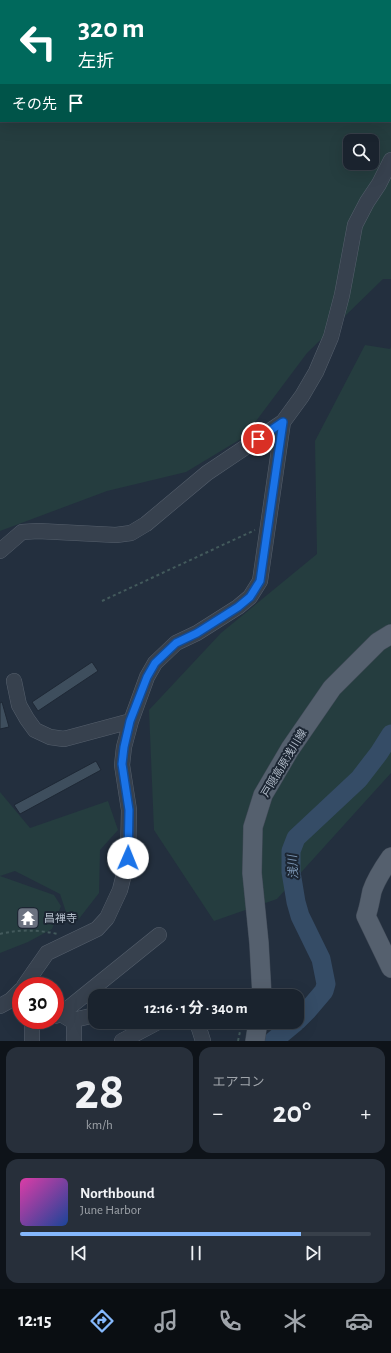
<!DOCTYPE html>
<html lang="ja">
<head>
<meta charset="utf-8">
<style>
  body { margin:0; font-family:"Alegreya Sans","Noto Sans JP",sans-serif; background:#272f3a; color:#f1f3f6; height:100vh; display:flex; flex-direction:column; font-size:15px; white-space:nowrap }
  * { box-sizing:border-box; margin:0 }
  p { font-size:13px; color:#9fa4aa }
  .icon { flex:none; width:22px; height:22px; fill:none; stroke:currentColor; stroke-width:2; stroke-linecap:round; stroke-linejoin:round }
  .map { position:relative; height:1041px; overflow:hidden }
  .panel { display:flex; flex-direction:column; gap:6px; padding:6px; background:#0e1319; flex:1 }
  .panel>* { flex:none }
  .top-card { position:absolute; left:0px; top:0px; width:391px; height:122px; box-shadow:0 4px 16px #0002,0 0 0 1px #38404a; background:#00695c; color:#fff; overflow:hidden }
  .fabs { position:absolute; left:343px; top:134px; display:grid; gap:8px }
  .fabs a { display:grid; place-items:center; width:36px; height:36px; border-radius:8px; background:#1a232e; box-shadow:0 4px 16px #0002,0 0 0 1px #38404a; font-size:20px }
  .speed { position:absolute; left:12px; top:977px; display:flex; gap:8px; font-size:20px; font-weight:700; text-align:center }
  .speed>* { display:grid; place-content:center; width:52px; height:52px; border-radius:50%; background:#1a232e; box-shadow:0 4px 16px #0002,0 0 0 1px #38404a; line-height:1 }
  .speed .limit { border:6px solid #d22; background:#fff; color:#111 }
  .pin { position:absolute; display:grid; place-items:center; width:34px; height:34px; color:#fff; margin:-17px; border:2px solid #fff; border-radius:50%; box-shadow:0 1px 4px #0007 }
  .me { position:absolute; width:44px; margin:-22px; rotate:1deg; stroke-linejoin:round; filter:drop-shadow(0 0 3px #0008) }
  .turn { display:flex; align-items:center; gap:14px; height:84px; padding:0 12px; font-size:18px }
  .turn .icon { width:52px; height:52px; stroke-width:2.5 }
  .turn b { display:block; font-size:28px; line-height:34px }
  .then { display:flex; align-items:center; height:38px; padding:0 12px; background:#0003; gap:8px; font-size:15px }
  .big { font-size:30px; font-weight:700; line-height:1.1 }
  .panel .widget { flex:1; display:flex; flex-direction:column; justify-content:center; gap:6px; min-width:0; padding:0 14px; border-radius:12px; background:#272f3a }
  .panel .dial { align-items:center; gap:0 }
  .dial b { font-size:52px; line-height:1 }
  .song { display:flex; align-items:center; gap:12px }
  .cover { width:48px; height:48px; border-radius:6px; background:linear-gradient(135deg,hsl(320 70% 55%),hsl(220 70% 35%)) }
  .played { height:4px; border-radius:2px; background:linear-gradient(90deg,#85b8fc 80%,#38404a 80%) }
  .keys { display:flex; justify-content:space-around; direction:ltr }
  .heat { display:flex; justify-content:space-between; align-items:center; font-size:22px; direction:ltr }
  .panel .tiles { flex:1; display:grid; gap:6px; grid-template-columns:1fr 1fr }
  .widget:last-child { grid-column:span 2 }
  .trip { position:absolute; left:88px; top:989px; width:216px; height:40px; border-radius:12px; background:#1a232e; box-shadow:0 4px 16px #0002,0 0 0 1px #38404a; font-weight:700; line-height:40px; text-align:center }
  .tabs { display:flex; height:64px; justify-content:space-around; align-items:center; background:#0a0e12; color:#9fa4aa }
  .tabs .icon { width:28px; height:28px }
  .tabs .active { color:#85b8fc }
  .tabs b { font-size:18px; color:#f1f3f6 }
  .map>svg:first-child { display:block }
  .green { fill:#253d3f; fill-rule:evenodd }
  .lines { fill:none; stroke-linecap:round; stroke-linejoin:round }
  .river { stroke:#354c66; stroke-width:19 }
  .building { fill:#3e4e5d; stroke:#1e2835 }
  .minor-casing { stroke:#555f6c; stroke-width:16 }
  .major-casing { stroke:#404a57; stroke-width:20 }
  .path { stroke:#435a5c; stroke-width:2; stroke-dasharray:3 3; stroke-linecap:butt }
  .minor { stroke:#37414e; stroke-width:15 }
  .major { stroke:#55606e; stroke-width:19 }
  .route-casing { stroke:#114b97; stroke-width:10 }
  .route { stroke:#1a73e8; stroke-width:7 }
  .labels { text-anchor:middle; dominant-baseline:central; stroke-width:4; stroke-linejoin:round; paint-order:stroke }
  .street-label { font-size:11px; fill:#b2bcc9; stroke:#1c2633 }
  .poi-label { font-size:11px; fill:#b2bcc9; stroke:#1c2633; text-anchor:start }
  .water-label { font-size:12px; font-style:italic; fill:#7994b2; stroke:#1c2633 }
</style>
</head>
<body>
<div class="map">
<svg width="391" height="1041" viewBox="0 0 391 1041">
  <rect width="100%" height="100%" fill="#232f3e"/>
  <!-- green -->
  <path class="green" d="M0 0H391V279H383L307 353 244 437 186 472 107 491 0 531ZM1 1H390V121H1ZM350 141H372V163H350Z
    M365 345 390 349 391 347V773L277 899 214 921 154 830 149 710 221 633 317 554 315 441Z
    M0 792 30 828 108 801 118 830 100 850 99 893 78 920 67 915 60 894 15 871 0 876Z
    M0 876 54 895 61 906 52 929 28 942 0 953Z"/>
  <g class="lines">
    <!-- river -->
    <path class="river" d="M297 1021 307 1011 324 991 326 984 321 959 300 916 296 902 291 872V851L296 838 359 779 379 753 391 734
      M273 1041 296 1022"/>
  </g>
  <!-- building -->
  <path class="building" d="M92 662 98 671 38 711 32 702Z
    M2 702 9 727 0 729V703Z
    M96 761 101 770 20 814 14 805Z"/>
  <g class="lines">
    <!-- minor casing -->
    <g class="minor-casing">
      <path id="minor" d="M0 551 22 532 38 531 116 535 131 533 146 524 207 473 283 422
        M14 681 19 705 27 719 35 730 50 737 64 739 131 721
        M24 986 47 953 97 929 107 918 120 890 128 858 129 810 122 765 124 747 131 721 147 677 155 663 176 643 197 633 238 607 250 597 260 581 283 422 302 396 316 372 331 337 342 295 355 225 367 202 379 184 391 160
        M0 1006 11 1000 21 990
        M61 1014 74 1022V1041
        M55 1016 61 1014 159 935
        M32 1021V1041
        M74 1022 78 1019 95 1015
        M197 1022 203 1041
        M122 1041 158 1022"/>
    </g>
    <!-- major casing -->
    <g class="major-casing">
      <path id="major" d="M391 857C384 867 376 879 372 891 370 900 369 908 366 916L391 968
        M262 996 259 943 252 873 253 827 263 795 290 749 332 688 378 642 391 634
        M255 1041 258 1022"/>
    </g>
    <!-- path -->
    <path class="path" d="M102 601 255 530
      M0 934C20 929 39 930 58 934
      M238 1041 242 1022"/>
    <!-- minor -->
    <use href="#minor" class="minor"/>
    <!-- major -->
    <use href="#major" class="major"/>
  </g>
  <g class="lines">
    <!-- route casing -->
    <g class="route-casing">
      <path id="route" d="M128 858 129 810 122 764 124 747 130 721 147 677 155 663 176 643 197 633 238 607 250 597 260 581 283 422 258 439"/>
    </g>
    <!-- route -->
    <use href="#route" class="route"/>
  </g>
  <!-- icons -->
  <defs>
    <g id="temple-square" transform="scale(1.15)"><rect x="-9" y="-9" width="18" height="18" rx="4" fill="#6b7280" stroke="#1c2633"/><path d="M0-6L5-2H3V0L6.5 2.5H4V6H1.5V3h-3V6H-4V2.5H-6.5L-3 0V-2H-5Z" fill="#fff"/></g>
  </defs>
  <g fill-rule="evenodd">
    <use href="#temple-square" x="28" y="918"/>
  </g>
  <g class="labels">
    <!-- street labels -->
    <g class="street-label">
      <text transform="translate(284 763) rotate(-59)">戸隠高原浅川線</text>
    </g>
    <!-- poi labels -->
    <g class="poi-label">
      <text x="44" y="918">昌禅寺</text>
    </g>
    <!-- water labels -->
    <g class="water-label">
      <text transform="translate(293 867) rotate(-94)">浅川</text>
    </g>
  </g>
</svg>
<div class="fabs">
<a><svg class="icon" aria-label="search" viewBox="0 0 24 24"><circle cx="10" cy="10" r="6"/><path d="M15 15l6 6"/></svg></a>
</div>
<div class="speed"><div class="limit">30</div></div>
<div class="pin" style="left:258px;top:439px;background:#d93025"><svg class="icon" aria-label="arrive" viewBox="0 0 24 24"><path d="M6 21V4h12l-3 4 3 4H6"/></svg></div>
<svg class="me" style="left:128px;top:858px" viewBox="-20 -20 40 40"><circle r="19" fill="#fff"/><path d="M0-13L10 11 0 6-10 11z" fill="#1a73e8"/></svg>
<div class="trip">12:16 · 1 分 · 340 m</div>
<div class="top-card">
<div class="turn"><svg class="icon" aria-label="left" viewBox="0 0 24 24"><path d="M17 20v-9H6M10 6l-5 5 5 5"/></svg><div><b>320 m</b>左折</div></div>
<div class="then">その先<svg class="icon" aria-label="arrive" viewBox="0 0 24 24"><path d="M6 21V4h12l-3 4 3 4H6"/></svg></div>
</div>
</div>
<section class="panel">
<div class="tiles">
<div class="widget dial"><b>28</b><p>km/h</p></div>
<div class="widget"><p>エアコン</p>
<div class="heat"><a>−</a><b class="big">20°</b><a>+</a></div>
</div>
<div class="widget">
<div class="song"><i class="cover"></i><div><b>Northbound</b><p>June Harbor</p></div></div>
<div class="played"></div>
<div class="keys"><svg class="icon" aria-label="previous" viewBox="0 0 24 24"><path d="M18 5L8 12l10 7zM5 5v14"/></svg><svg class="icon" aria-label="pause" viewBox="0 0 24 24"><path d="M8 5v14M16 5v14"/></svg><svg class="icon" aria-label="next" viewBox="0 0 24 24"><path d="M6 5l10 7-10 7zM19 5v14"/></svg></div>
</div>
</div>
</section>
<nav class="tabs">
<b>12:15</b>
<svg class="icon active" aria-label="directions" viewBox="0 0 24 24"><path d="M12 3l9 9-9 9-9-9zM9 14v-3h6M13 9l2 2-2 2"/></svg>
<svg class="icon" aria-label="music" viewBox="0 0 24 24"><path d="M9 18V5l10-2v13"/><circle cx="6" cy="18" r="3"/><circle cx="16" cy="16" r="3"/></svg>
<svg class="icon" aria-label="phone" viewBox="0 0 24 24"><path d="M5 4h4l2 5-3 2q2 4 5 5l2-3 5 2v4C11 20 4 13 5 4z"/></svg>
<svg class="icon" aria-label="climate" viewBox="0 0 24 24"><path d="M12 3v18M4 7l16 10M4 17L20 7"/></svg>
<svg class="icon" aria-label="car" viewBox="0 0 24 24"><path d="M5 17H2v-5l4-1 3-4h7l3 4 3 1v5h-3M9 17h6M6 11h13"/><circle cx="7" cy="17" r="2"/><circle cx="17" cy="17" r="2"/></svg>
</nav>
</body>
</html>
